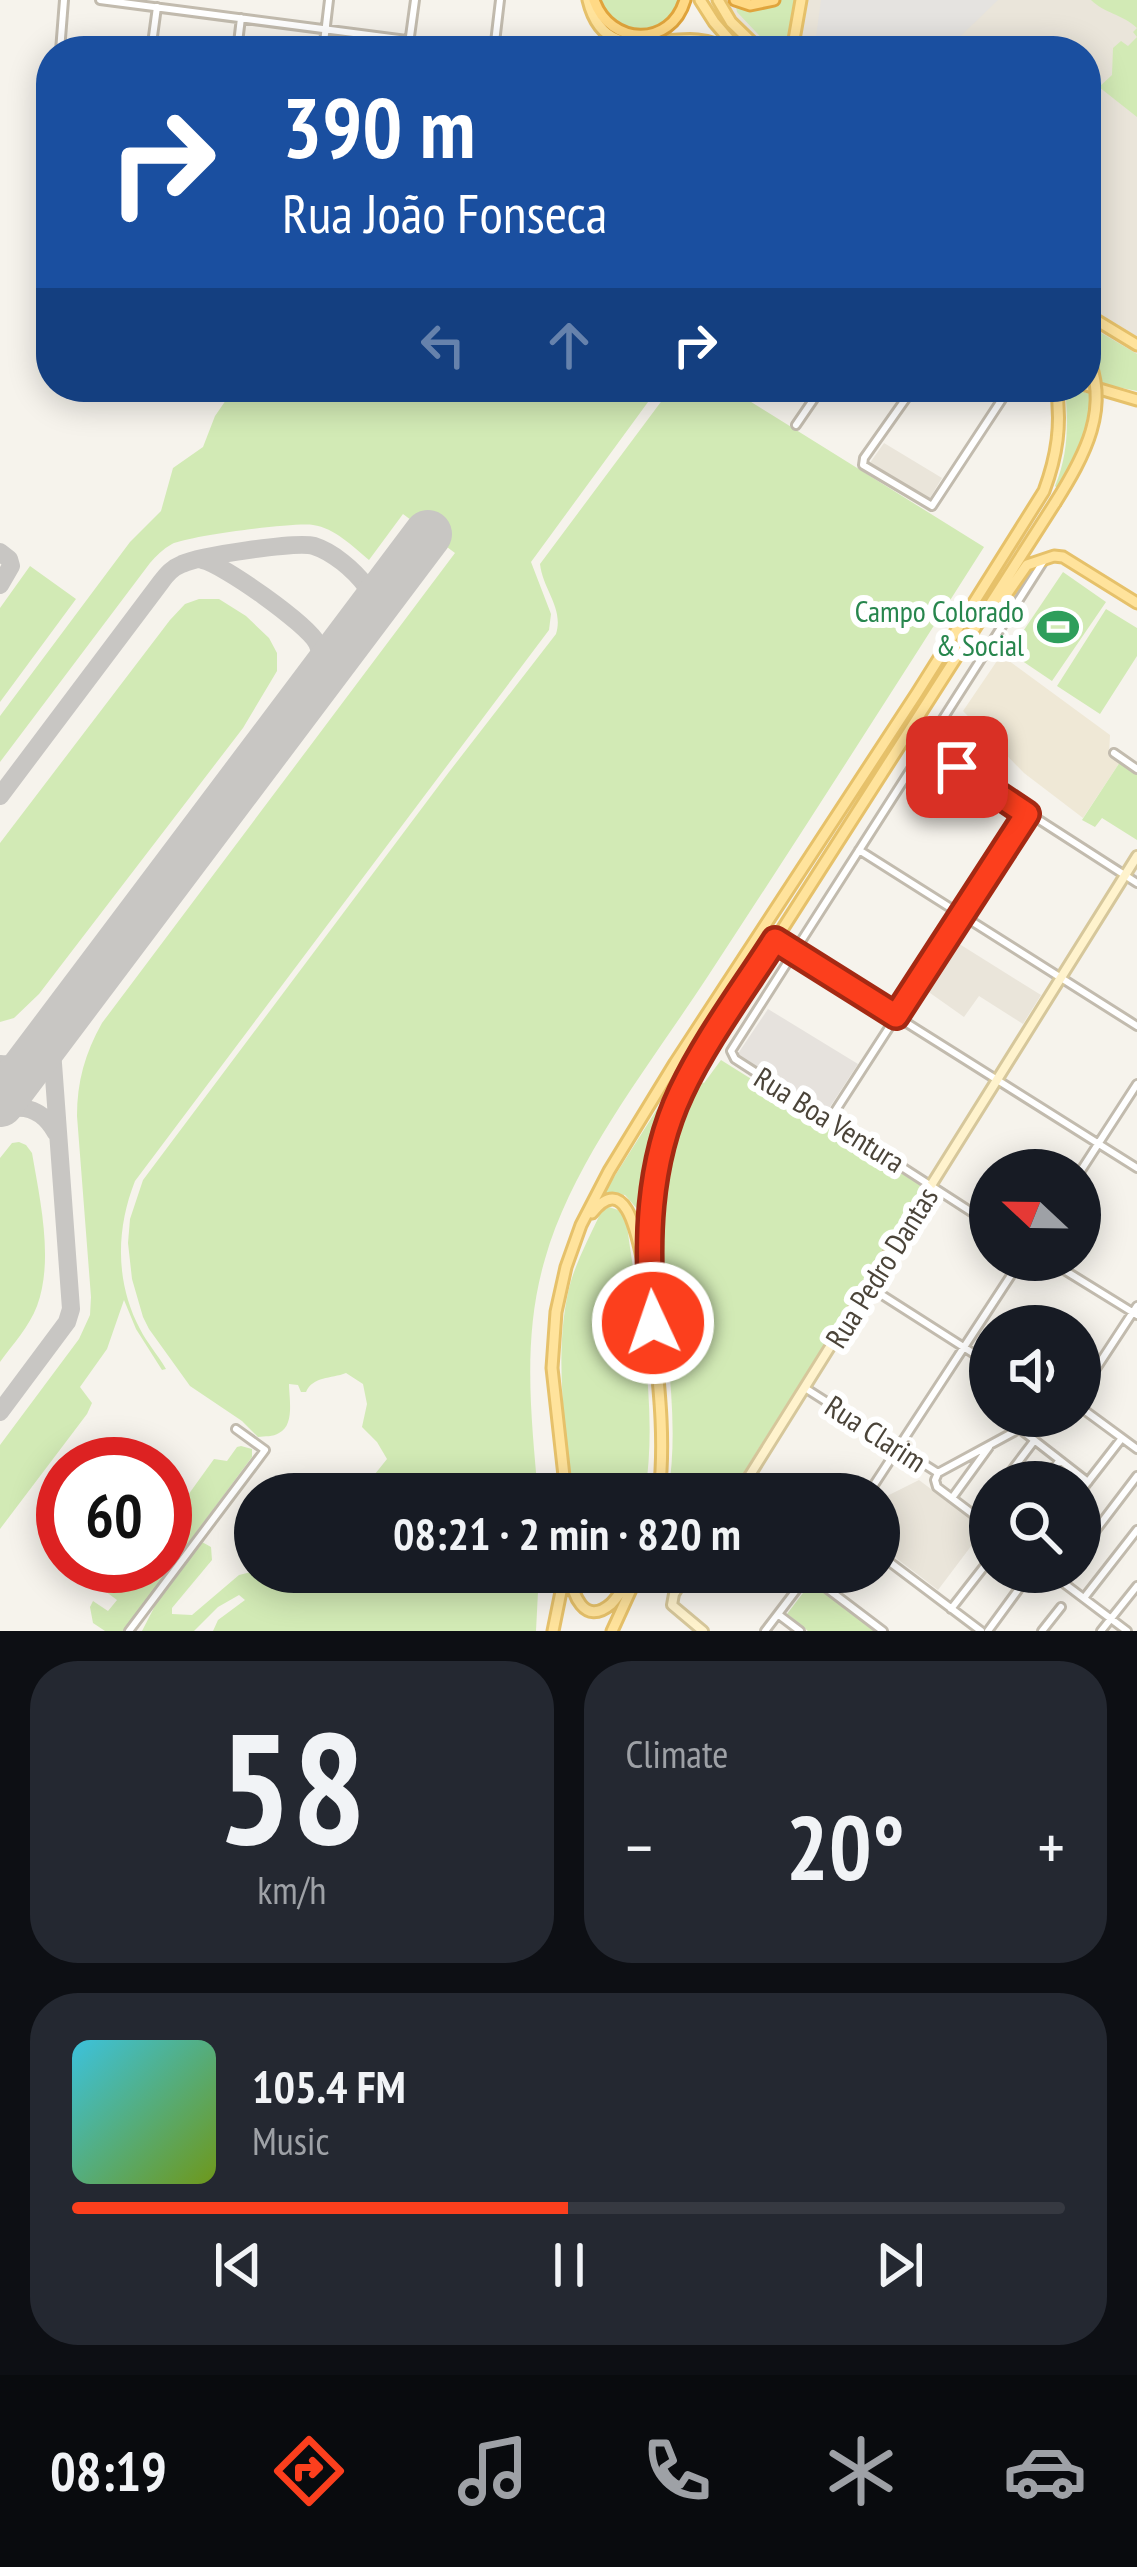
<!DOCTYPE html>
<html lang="en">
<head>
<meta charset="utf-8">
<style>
  body { margin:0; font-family:"PT Sans Narrow",sans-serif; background:#242831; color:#f1f3f6; height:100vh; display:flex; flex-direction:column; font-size:45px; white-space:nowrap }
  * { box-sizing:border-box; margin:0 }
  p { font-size:39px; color:#9ea1a6 }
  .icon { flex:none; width:66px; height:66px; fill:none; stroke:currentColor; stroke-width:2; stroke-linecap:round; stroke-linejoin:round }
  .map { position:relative; height:1631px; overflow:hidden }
  .drawer { display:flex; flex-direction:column; gap:30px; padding:30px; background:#0d0f14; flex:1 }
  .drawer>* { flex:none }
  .hud { position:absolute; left:36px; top:36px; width:1065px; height:366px; border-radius:48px; box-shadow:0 6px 30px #0003; background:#1a4fa0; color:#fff; overflow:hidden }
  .needle { width:78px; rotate:292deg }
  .fabs { position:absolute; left:969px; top:1149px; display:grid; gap:24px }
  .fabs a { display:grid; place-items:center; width:132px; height:132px; border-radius:50%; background:#171b24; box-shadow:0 6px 30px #0003; font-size:60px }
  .speed { position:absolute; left:36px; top:1437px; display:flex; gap:24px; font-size:60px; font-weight:700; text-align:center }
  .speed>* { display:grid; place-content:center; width:156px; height:156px; border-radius:50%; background:#171b24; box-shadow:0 6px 30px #0003; line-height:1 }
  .speed .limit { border:18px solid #d22; background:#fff; color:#111 }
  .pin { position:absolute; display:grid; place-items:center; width:102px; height:102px; color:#fff; margin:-51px; border-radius:24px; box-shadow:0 6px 18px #0006 }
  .me { position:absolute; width:132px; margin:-66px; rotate:357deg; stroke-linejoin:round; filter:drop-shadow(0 0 9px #0008) }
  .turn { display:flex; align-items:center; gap:42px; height:252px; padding:0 48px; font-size:54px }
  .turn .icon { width:156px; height:156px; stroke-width:2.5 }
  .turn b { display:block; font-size:84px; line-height:102px }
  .lanes { display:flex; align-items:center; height:114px; padding:0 48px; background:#0003; justify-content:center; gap:60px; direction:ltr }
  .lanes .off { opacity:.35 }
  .big { font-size:90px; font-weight:700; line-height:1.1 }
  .drawer .card { flex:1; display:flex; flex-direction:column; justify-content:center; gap:18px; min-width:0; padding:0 42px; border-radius:48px; background:#242831 }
  .drawer .dial { align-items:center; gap:0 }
  .dial b { font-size:156px; line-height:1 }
  .song { display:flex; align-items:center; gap:36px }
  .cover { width:144px; height:144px; border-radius:18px; background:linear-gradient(135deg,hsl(190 70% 55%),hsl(80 70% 35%)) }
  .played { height:12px; border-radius:6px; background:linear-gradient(90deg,#fc3f1d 50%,#363941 50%) }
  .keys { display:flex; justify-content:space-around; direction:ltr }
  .heat { display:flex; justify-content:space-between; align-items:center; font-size:66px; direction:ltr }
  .drawer .tiles { flex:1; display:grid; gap:30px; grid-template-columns:1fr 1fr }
  .card:last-child { grid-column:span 2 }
  .trip { position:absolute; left:234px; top:1473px; width:666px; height:120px; border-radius:60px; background:#171b24; box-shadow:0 6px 30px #0003; font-weight:700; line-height:120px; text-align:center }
  .menu { display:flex; height:192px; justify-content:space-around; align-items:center; background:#090b0e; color:#9ea1a6 }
  .menu .icon { width:84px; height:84px }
  .menu .selected { color:#fc3f1d }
  .menu b { font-size:54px; color:#f1f3f6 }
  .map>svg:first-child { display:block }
  .residential { fill:#eae5da }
  .industrial { fill:#e6e2dd }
  .education { fill:#efe8d6 }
  .green { fill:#d2eab5 }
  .parking { fill:#e5e3e0 }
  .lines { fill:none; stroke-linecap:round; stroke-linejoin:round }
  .taxiway { stroke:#c8c6c3; stroke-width:18 }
  .runway { stroke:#c8c6c3; stroke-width:48 }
  .minor-casing { stroke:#c2bbae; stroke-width:12 }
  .secondary-casing { stroke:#d6c79b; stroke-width:14 }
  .primary-casing { stroke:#e6c16a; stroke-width:15 }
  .trunk-casing { stroke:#e0a43c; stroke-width:15 }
  .minor { stroke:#fff; stroke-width:6 }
  .secondary { stroke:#fff3cd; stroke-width:8 }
  .primary { stroke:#ffe39c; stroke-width:9 }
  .trunk { stroke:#ffd985; stroke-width:9 }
  .primary-bridge-casing { stroke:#e6c16a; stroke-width:15; stroke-linecap:butt }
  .primary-bridge { stroke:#ffe39c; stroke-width:9 }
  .route-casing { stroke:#a42913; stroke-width:30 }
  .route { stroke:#fc3f1d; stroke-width:21 }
  .labels { text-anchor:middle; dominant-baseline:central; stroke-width:12; stroke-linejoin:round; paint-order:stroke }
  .leisure-label { font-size:30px; fill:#27864d; stroke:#fff; text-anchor:end }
  .street-label { font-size:30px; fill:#4b4439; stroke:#fff }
</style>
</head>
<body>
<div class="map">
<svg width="1137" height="1631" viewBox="0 0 1137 1631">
  <rect width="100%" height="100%" fill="#f6f3ec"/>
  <!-- residential -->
  <path class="residential" d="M710 0H1137V389L1101 382 1086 372V51H760L716 10Z
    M884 443 942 478 927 503 867 467Z
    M953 940 1041 995 1023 1024 979 996 964 1017 923 988Z
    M919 1480 984 1529 938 1590 879 1545V1500Z"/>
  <!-- industrial -->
  <path class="industrial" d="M768 1009 858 1064 828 1110 737 1055Z"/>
  <!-- education -->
  <path class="education" d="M1001 655 1110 735 1109 755 1120 762 1083 818 1024 773 963 711Z"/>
  <!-- green -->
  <path class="green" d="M599 0H680C663 40 613 43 599 0Z
    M781 0H798L790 51H774L737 12 736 7C753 10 767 9 781 0Z
    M1091 0H1137V117L1099 87 1112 75 1113 48 1121 41 1128 46 1137 37 1133 32 1137 28C1122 14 1104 13 1091 0Z
    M1086 324 1137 354V391L1102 384C1098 362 1086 347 1086 324Z
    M235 387H659L531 562 551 614 549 630 135 1181C116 1229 115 1282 140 1329 147 1343 158 1355 166 1369L162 1370 136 1329 124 1300 107 1349 80 1387 92 1403 87 1414 0 1529V1445L79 1339 90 1315 91 1297 77 1116C77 1082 85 1053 102 1023L455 553 403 514 369 560C352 546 335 528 313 525 294 522 188 536 172 544 163 549 156 556 150 563L0 762V716L130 542 161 511 173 468 203 447 215 416Z
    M672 387H727L984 547C893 690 801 834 708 976 652 1062 573 1160 545 1259 522 1337 531 1415 538 1494H359L387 1459 377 1442 362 1427 367 1404 363 1384 346 1373C331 1379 313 1376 306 1392H301L298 1385 289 1384C289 1398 295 1425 279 1433 273 1437 265 1436 258 1437L242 1421 190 1386 149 1329 143 1317 132 1279 128 1243 130 1219 143 1180 449 772 556 634C564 608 543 590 540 564Z
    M1065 387H1077L1086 393 1092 392C1090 431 1078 455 1058 489L1055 486C1069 453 1068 422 1065 387Z
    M30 566 76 599 0 702V608Z
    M1063 572 1106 602 1052 681 1009 652Z
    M199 599H219L246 616 269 638 277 653V671L243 728 39 994 14 1018 0 1022V843L170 620 185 604Z
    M1106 609 1137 628V656L1100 714 1057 686Z
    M1120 762 1137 774V840L1102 818 1095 827 1082 820Z
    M721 1060 920 1185 919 1194 730 1494H668C682 1410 660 1326 659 1243 658 1205 667 1168 680 1133 686 1115 691 1098 701 1082L704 1083Z
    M666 1095 669 1096 648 1162 639 1211 625 1195 604 1193Z
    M19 1142 26 1145 32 1153C40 1200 54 1260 37 1306 29 1327 13 1344 0 1362V1158L12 1143Z
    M609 1207 618 1210 626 1219C638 1309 659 1403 645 1494H574C564 1430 553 1344 571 1281 578 1258 591 1234 601 1212Z
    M241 1446 252 1449V1457L123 1631H105L93 1623 90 1607 93 1601 108 1611 117 1600 101 1588 100 1580 108 1566H165V1527L214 1459 227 1461 237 1447Z
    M202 1542 211 1547 212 1560 172 1608V1614L192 1615 239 1575 255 1571 539 1572 536 1631H213L218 1620 245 1600 239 1595 218 1607 194 1631H142L159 1598Z
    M812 1581 879 1631H808L787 1614Z"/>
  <!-- parking -->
  <path class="parking" d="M821 0H998L945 51H814Z"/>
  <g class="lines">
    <!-- taxiway -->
    <path class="taxiway" d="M0 552 9 559 11 566 0 585
      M202 560C223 564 307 624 317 643 325 659 320 674 312 689
      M0 796 161 582C167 574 172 568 182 564 199 556 297 541 314 546 333 552 354 570 366 586V606L358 628
      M0 1064C29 1067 39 1049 56 1029
      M0 1112C24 1102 44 1111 56 1133
      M0 1412 67 1322 71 1309 52 1050 59 1025"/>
    <!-- runway -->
    <path class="runway" d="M0 1103 428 534"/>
    <!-- minor casing -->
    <g class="minor-casing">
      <path id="minor" d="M100 0 491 51
        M60 51 64 0
        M151 51 157 7
        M237 51 241 18
        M323 51 329 0
        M408 51 415 0
        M494 51 500 0
        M688 51H703
        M914 387 864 458 863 465 932 506 1010 387
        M796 425 822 387
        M1114 753 1137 769
        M957 767 1137 883
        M859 850 1137 1026
        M775 940 1137 1168
        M830 1119 1027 814
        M1080 1172 1137 1084
        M990 1224 735 1059 731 1051 1043 562
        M1048 1260 1137 1315
        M868 1286 990 1364
        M805 1388 938 1473 935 1480 937 1487 990 1527
        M1080 1393 1137 1306
        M1080 1407 1137 1449
        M1020 1429 1088 1482
        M938 1473 1043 1416
        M1003 1482 1034 1441
        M1043 1482 1059 1461
        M1080 1492 1122 1438
        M868 1494 1021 1260
        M952 1498 989 1447
        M978 1515 990 1499
        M1080 1551 1137 1476
        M879 1554 981 1631
        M1049 1572 1127 1631
        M808 1574 883 1631
        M1084 1598 1137 1530
        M951 1609 990 1559
        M779 1615 800 1631
        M129 1631 265 1450 236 1429
        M765 1631 810 1572
        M988 1631 1029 1575
        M1042 1631 1061 1607
        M1101 1631 1137 1586"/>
    </g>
    <!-- secondary casing -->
    <g class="secondary-casing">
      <path id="secondary" d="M738 1494 1137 856
        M688 1572 674 1594 672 1605 703 1631"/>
    </g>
    <!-- primary casing -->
    <g class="primary-casing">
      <path id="primary" d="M588 0C607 80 684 16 728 51
        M700 0 714 22 739 51
        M718 0 731 22 761 51
        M792 51 801 0
        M1086 314 1137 345
        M1086 385 1137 400
        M995 599 1006 595 1027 565 1054 556 1063 557 1137 603
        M592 1213C629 1167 639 1248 645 1271
        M566 1494 552 1368 556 1312 566 1267 581 1225 609 1171 675 1063 917 693 1044 491C1057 456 1062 424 1056 387
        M659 1494C667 1427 655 1360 650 1293 643 1201 660 1125 707 1047L1055 503
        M570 1572C572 1594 584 1627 611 1604 620 1595 627 1582 634 1572
        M553 1631 565 1572
        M612 1631 639 1572"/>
    </g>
    <!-- trunk casing -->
    <g class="trunk-casing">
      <path id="trunk" d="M594 0C610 46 671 48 685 0
        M735 0 750 5 774 0"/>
    </g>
    <!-- minor -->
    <use href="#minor" class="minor"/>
    <!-- secondary -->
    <use href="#secondary" class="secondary"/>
    <!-- primary -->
    <use href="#primary" class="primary"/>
    <!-- trunk -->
    <use href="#trunk" class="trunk"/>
    <!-- primary-bridge casing -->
    <g class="primary-bridge-casing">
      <path id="primary-bridge" d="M1055 503C1084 457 1112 407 1086 353"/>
    </g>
    <!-- primary-bridge -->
    <use href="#primary-bridge" class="primary-bridge"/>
  </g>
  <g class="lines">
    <!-- route casing -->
    <g class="route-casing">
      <path id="route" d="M653 1323C646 1245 647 1164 681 1092 706 1039 743 990 775 940L896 1016 1027 814 957 767"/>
    </g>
    <!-- route -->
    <use href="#route" class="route"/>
  </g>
  <!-- icons -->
  <defs>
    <g id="stadium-bare" transform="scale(3.24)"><path d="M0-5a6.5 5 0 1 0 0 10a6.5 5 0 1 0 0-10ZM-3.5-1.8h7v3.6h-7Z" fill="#2e9e5b" stroke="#fff" stroke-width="2.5" paint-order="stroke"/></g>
  </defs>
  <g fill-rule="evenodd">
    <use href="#stadium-bare" x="1058" y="627"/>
  </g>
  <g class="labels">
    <!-- leisure labels -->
    <g class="leisure-label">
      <text x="1024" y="610">Campo Colorado<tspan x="1024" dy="34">&amp; Social</tspan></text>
    </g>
    <!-- street labels -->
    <g class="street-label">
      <text transform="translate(830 1119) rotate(32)">Rua Boa Ventura</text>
      <text transform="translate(881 1267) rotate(-58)">Rua Pedro Dantas</text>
      <text transform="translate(876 1433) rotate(33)">Rua Clarim</text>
    </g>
  </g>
</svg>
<div class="fabs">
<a><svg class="needle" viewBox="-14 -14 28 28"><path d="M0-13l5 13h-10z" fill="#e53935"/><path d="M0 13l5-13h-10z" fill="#9ea1a6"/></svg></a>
<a><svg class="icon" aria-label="sound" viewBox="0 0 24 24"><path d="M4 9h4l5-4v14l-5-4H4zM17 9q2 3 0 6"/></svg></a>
<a><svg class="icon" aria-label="search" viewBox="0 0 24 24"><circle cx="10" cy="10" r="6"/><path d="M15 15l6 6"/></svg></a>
</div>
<div class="speed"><div class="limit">60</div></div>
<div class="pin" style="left:957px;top:767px;background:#d93025"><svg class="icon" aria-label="arrive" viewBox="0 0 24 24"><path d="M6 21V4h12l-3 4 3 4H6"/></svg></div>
<svg class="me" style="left:653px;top:1323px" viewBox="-20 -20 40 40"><circle r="17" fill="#fc3f1d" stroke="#fff" stroke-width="3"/><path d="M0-11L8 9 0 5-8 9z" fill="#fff"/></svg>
<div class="trip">08:21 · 2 min · 820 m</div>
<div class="hud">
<div class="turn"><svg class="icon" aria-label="right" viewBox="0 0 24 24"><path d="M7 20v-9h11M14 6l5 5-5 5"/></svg><div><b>390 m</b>Rua João Fonseca</div></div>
<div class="lanes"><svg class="icon off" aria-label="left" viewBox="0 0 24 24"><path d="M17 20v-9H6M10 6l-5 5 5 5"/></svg><svg class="icon off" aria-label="ahead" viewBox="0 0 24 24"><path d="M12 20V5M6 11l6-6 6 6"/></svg><svg class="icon" aria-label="right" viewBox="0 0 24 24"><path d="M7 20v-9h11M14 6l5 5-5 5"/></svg></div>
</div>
</div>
<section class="drawer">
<div class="tiles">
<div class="card dial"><b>58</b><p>km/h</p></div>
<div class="card"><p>Climate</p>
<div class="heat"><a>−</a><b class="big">20°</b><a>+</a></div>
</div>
<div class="card">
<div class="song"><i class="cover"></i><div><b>105.4 FM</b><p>Music</p></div></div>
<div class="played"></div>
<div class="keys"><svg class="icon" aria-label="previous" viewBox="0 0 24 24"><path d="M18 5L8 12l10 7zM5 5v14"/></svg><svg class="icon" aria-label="pause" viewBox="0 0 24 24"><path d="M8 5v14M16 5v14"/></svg><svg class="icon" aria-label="next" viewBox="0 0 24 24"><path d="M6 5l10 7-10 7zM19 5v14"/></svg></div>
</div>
</div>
</section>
<nav class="menu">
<b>08:19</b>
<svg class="icon selected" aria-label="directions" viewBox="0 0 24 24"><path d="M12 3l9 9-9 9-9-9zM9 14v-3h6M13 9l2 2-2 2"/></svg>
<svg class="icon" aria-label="music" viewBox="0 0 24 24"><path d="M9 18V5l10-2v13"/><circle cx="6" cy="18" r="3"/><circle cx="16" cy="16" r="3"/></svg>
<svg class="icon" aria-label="phone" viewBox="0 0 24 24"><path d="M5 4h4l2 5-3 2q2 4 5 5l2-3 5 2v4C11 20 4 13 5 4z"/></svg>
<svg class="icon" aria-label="climate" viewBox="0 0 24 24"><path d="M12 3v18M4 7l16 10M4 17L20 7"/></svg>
<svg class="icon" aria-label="car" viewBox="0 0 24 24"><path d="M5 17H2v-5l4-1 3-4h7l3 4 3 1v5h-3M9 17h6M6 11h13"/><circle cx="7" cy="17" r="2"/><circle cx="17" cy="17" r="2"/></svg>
</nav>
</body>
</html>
